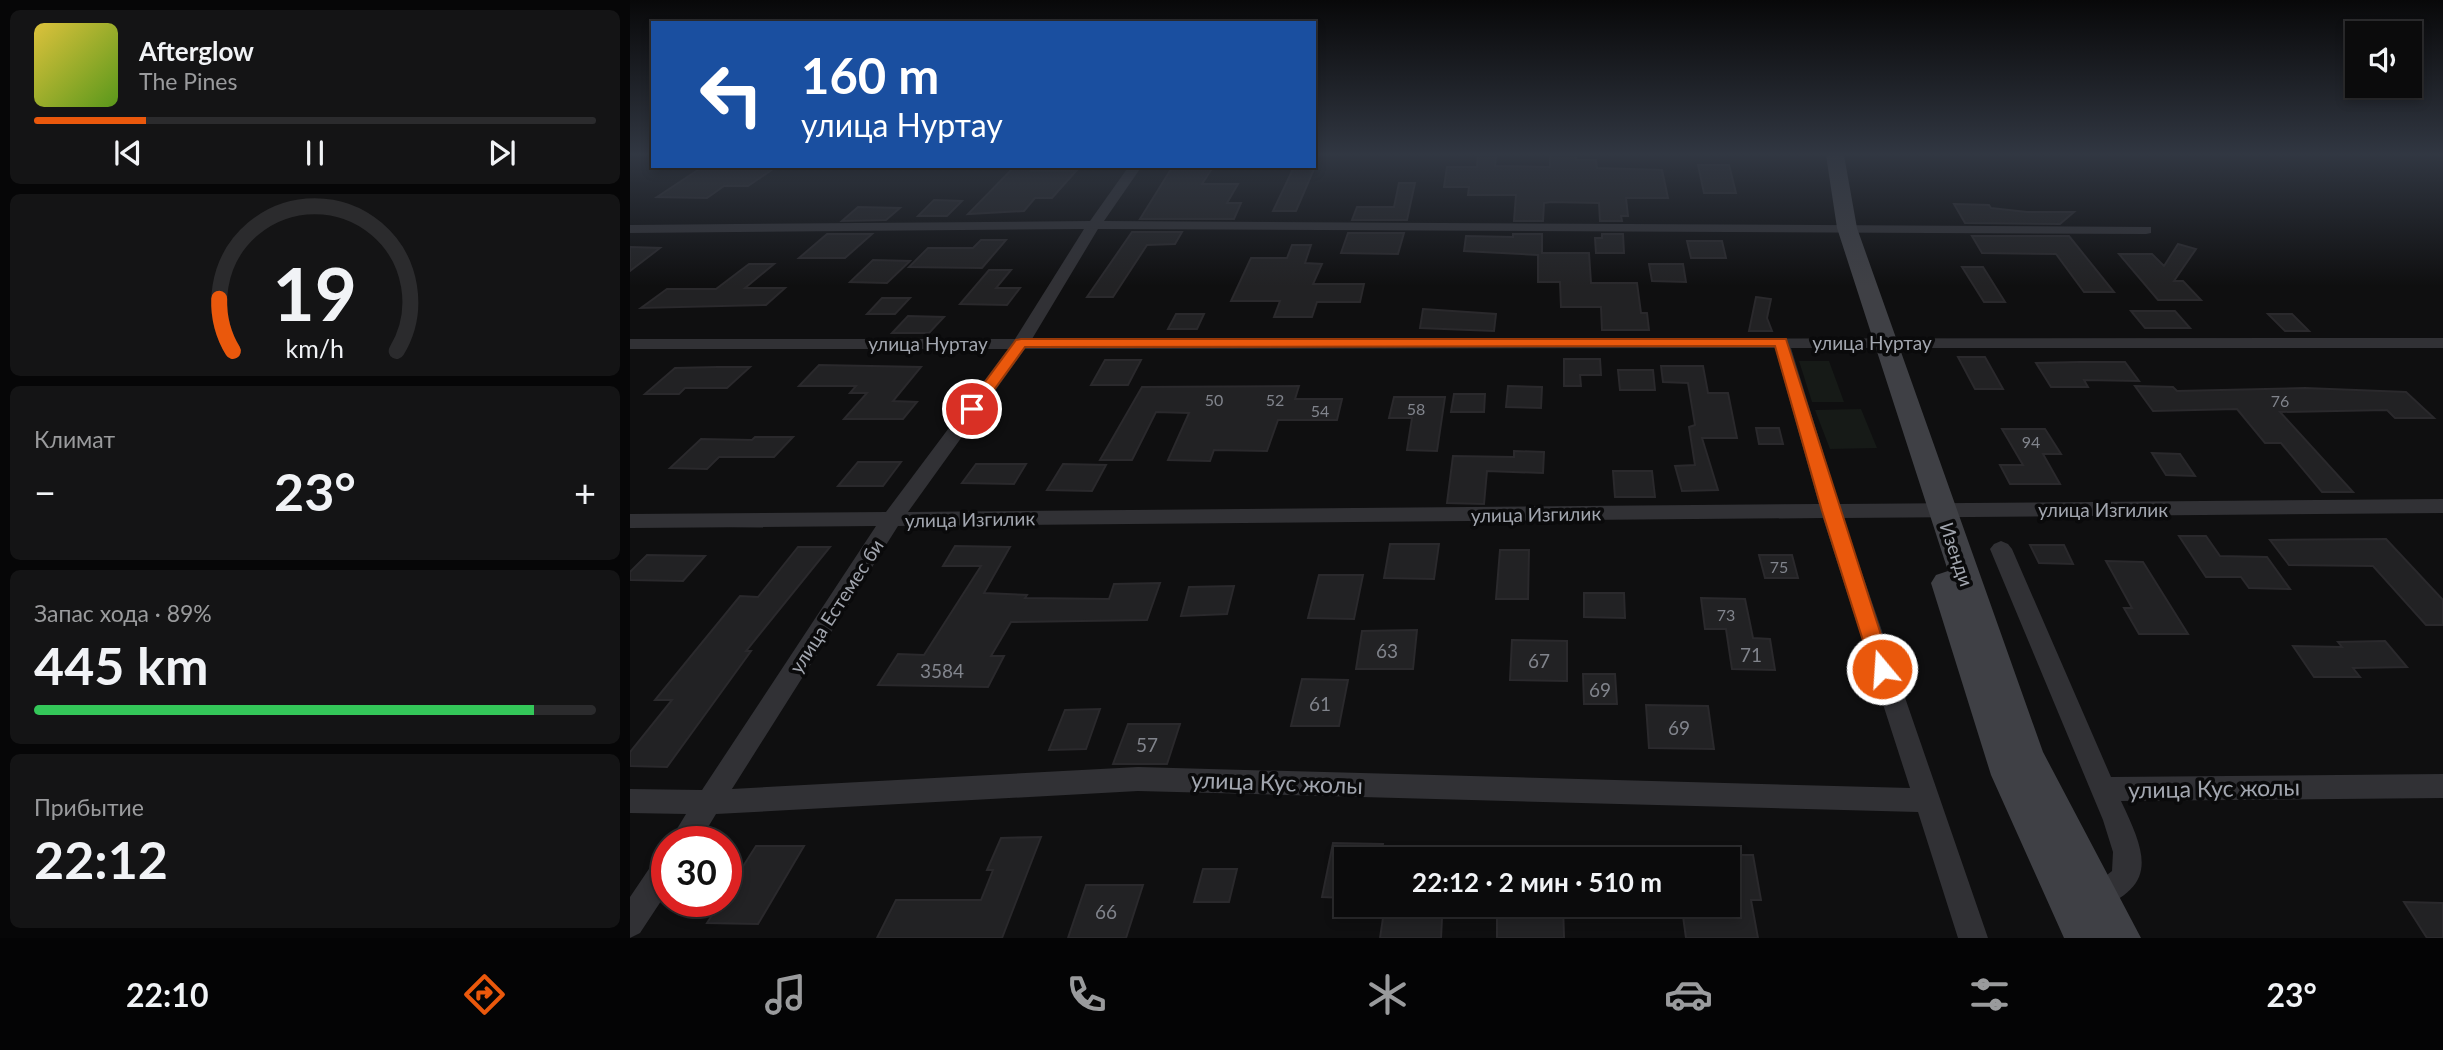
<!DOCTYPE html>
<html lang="ru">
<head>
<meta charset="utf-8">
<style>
  body { margin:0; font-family:Lato,sans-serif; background:#141415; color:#f1f3f6; height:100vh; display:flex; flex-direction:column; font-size:26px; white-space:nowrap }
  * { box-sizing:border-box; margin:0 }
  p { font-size:23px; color:#9a9b9d }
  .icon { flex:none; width:38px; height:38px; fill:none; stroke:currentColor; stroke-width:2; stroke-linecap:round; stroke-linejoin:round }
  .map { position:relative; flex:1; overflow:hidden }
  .drawer { display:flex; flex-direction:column; gap:10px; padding:10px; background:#060607; width:630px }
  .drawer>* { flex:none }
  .top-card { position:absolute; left:21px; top:21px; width:665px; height:147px; border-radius:0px; box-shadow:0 4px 10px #0003,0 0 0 2px #2b2b2d; background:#1a4fa0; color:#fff; overflow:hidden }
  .fabs { position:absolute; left:1715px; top:21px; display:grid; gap:14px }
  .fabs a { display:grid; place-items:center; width:77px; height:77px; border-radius:0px; background:#0b0b0c; box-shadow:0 4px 10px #0003,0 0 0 2px #2b2b2d; font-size:35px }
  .speed { position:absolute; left:21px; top:826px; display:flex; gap:14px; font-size:35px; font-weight:700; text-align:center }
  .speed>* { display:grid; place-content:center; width:91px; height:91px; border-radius:50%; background:#0b0b0c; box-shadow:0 4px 10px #0003,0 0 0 2px #2b2b2d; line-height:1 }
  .speed .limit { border:10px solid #d22; background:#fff; color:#111 }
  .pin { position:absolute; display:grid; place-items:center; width:60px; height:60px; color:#fff; margin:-30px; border:4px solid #fff; border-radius:50%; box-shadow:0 2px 7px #0007 }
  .me { position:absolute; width:77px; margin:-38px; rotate:342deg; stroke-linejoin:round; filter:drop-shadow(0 0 5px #0008) }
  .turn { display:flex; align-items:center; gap:24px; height:147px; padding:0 35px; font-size:32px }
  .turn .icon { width:91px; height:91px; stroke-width:2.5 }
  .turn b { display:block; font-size:49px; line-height:60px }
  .big { font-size:52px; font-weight:700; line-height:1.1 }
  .drawer .widget { flex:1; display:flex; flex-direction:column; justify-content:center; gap:10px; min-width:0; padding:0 24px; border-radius:10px; background:#141415 }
  .drawer .dial { align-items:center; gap:0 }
  .dial svg { height:182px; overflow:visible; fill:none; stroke:#2b2b2d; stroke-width:7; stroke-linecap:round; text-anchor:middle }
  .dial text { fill:#f1f3f6; stroke:none }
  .song { display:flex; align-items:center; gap:21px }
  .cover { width:84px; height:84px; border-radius:10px; background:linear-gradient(135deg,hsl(50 70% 55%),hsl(90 70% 35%)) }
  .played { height:7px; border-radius:4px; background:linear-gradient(90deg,#ea580c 20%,#2b2b2d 20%) }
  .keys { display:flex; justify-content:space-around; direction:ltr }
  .heat { display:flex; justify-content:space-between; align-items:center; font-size:38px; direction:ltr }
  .charge { height:10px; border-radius:5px; background:linear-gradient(90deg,#34c759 89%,#2b2b2d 0) }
  .trip { position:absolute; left:704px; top:847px; width:406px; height:70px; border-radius:0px; background:#0b0b0c; box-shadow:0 4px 10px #0003,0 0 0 2px #2b2b2d; font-weight:700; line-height:70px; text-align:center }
  .menu { display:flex; height:112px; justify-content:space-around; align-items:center; background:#040405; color:#9a9b9d }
  .menu .icon { width:49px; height:49px }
  .menu .selected { color:#ea580c }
  .menu b { font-size:32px; color:#f1f3f6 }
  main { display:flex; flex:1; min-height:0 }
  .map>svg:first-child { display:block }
  .green { fill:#161a17 }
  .building { fill:#222224; stroke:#2a292c; stroke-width:2 }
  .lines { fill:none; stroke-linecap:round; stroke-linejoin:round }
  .street { fill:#313135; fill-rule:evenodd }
  .secondary { fill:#3f4045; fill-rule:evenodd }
  .route { fill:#ea580c; stroke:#983908; stroke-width:2 }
  .labels { text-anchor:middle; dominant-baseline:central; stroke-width:7; stroke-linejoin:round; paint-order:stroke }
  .number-label { font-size:16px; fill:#81848c }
  .street-label { font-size:19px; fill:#a2a6af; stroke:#0a0a0b }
  .near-number-label { font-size:19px; fill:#81848c }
  .near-street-label { font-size:23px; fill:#a2a6af; stroke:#0a0a0b }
</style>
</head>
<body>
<main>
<section class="drawer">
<div class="widget">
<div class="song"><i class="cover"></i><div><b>Afterglow</b><p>The Pines</p></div></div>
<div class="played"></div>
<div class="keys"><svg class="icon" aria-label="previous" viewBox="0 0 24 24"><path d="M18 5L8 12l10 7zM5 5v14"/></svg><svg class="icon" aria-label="pause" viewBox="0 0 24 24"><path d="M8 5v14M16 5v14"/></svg><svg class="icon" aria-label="next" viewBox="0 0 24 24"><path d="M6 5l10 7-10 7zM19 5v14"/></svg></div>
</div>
<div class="widget dial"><svg viewBox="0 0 100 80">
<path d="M14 69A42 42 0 1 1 86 69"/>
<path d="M14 69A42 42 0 0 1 8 46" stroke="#ea580c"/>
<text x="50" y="56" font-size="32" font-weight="700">19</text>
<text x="50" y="72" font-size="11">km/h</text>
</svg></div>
<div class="widget"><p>Климат</p>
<div class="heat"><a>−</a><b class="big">23°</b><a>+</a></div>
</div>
<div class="widget"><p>Запас хода · 89%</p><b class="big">445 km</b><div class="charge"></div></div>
<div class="widget"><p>Прибытие</p><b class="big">22:12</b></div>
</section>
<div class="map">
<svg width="1813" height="938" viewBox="0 0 1813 938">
  <rect width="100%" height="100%" fill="#0f0f10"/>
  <!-- green -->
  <path class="green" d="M1169 361H1199L1214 402H1182Z
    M1231 409 1247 448 1200 449 1185 410Z"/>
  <!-- building -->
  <path class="building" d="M848 155H866L865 166 920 167V155H946V160H966L967 168 1032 170 1038 198H996L998 216H991L992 221H970L969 203 921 202 914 203 913 221H884L886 195H838L839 187H814L817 167H847Z
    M1068 165H1099L1106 193H1074Z
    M385 166H405L401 171H446L422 198H405L394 211 338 214Z
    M543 166 583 167 572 184H608L597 203H611L604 219H510Z
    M71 168 143 169 118 186H94L77 198 27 197Z
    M663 169H684L666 211H643Z
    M769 183H785L777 220H722L727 207H764Z
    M304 200 332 201 317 216H288Z
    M1324 204 1359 205 1361 208 1397 212H1444L1430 224 1335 223Z
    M228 207 270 208 256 220 212 221Z
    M502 232H552L545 244 517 245 483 297H457Z
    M718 233H774L768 254 711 253Z
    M197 234H242L215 258H169Z
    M883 234H912V253H959L961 283H1007L1011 313H1017L1019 330H972L971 307H931L930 282H908V255L834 251 836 236 883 237Z
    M972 234H993L994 253H966L965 238H972Z
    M1342 236H1439L1484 292H1454L1426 254 1352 253Z
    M351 240H376L352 268 279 267 298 248H343Z
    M1057 241H1092L1096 258H1061Z
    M1548 244 1566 249 1544 281H1553L1571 300H1528L1489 254H1522L1534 266Z
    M662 245H681L675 263 692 264 683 284H734L730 302H687L682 317H644L650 301H601L621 258H657Z
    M0 247 30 248 0 271Z
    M243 260 280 261 257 283 220 282Z
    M119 264H144L115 288H155L136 305 11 308 37 289H86Z
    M1019 264H1053L1056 282 1022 281Z
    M1332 267H1353L1375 302H1354Z
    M359 270H381L366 288H390L377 305 330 304Z
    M1126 297 1141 299 1137 318 1142 331H1119Z
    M252 298H280L265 314H237Z
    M793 309 866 314 864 331 790 328Z
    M1501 311H1545L1560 328H1515Z
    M546 314H574L567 329H538Z
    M1638 314H1662L1679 331H1655Z
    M278 316 314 317 299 333H262Z
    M1328 357H1355L1373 389H1345Z
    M934 359H970L971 375H950L951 386H934Z
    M475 360H511L498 385H461Z
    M1449 362H1495L1509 381 1454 380 1458 387H1421L1406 363Z
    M189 365 291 367 263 401 287 402 273 419H214L237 393H220L226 386H169Z
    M1031 366H1073L1078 393H1098L1107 438H1072L1088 490 1052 491 1045 466 1065 465 1059 427 1065 425 1058 383 1033 382Z
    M88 367H120L97 388H55L49 394H15L45 368Z
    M988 370H1023L1025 390H990Z
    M669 386 665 399H712L707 420H648L637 451 584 450 580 461 538 460 559 413 526 412 502 460H470L512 387Z
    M878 386 912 387 911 408 876 407Z
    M1505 386 1543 387 1547 391 1675 388 1776 392 1804 418H1765L1757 410 1650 412 1723 492H1692L1651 443H1635L1607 409 1523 411Z
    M824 394H855L854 412H821Z
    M764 397H815L807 451 777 450 782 418H759Z
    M1126 428H1149L1153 444H1129Z
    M1372 429H1415L1431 454H1413L1430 484H1380L1370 465H1393Z
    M125 437H163L144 457H89L77 469 40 468 71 439 122 440Z
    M884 451 914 452 913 473 857 471 854 504 817 503 823 456 884 457Z
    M1522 453 1550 454 1565 476 1536 475Z
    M228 462H271L253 486H208Z
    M346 464H396L384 484 332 483Z
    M433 464 476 465 462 491 417 490Z
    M983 471H1022L1025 497H985Z
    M1549 536H1576L1590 556 1637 557 1660 589 1619 588 1611 577H1576Z
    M1756 539 1813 600V625H1796L1743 566 1659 565 1640 540Z
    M760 544H809L804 579 754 578Z
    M1400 545H1434L1443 564 1409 563Z
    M325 546 380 547 354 593 397 595 395 598 479 599 484 584 530 583 517 620 381 622 361 656H374L358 687 248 685 268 654 294 655 351 566H313Z
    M168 547H200L116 651H121L37 767 0 766V752L42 700H25L110 596 128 597Z
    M870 550H899L898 599H866Z
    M17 555 75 556 53 581 0 580V572Z
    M1129 555H1162L1168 578H1135Z
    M1476 561 1513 562 1558 634H1509L1494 608H1502Z
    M689 575H733L724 619 678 618Z
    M604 586 597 614 551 616 559 587Z
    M954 593H994L995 618 954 617Z
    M1071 598 1115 599 1123 638 1140 639 1145 670 1102 669 1096 629H1075Z
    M787 630 783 669H726L732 631Z
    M882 640 937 641V681L880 680Z
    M1755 641 1777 667 1723 668 1730 677H1684L1663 646 1712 647 1708 642Z
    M953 674H985L987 704H954Z
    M672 679 718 680 709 726H661Z
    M1016 705 1078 706 1084 749 1019 748Z
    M470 709 456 749 419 750 435 710Z
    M498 724H550L537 764H483Z
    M411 837 372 938H247L266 900H351L363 870H357L371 838Z
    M703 843 753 844 751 859H716V898L692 897Z
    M126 846H174L128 924 77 923 91 901H96V893Z
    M1097 855H1123L1131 900H1121L1128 938H1056L1053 916H1097Z
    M573 869H607L599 902H564Z
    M456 885H513L496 938H438Z
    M1774 902 1813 903V938H1797Z
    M867 905H933L934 938H867Z
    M753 918H812L811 938H750Z"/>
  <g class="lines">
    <!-- street -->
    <path class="street" d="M499 166H512L474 221 1521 227V233L1516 234 468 229 402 339 1813 338V348H1161L1209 504 1813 499V513L1213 518 1358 938H1328L1288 812 508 791 86 814 69 842H39L56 814 0 813V789L72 790 246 526 0 528V514L256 512 378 349H0V339H385L454 229 0 233V225L460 221ZM1145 348 1189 504 278 512 395 349ZM1193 518 1280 788 508 767 102 789 268 526Z
      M1371 541 1378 544 1382 549 1481 777 1813 774V798L1491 801C1517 856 1529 887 1462 911L1452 907 1448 897 1452 887 1472 879 1482 871 1483 852 1473 820 1360 549 1364 544Z
      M37 854V892L10 933 0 938V897L27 857Z"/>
    <!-- secondary -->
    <path class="secondary" d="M1196 155H1214L1227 228 1413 752 1511 938H1434L1361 775 1301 583 1306 575 1318 571 1207 228Z"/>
  </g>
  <!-- sky -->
  <linearGradient id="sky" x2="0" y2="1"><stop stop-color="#080809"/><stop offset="0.54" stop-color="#313742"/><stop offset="1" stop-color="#313742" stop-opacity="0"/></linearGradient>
  <rect width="1813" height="286" fill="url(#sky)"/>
  <!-- route -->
  <path class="route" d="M1156 339 1262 669 1259 674H1245L1242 669 1192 511 1145 346 395 347 348 412H337L335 409 386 340 391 339Z"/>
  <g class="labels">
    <!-- number labels -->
    <g class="number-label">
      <text x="584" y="399">50</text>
      <text x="645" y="399">52</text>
      <text x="1650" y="400">76</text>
      <text x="786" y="408">58</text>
      <text x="690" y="410">54</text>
      <text x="1401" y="441">94</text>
      <text x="1149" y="566">75</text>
      <text x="1096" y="614">73</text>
    </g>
    <!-- street labels -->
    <g class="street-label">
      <text x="1242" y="342">улица Нуртау</text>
      <text x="298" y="343">улица Нуртау</text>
      <text x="1473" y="509">улица Изгилик</text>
      <text transform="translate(906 514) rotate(-1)">улица Изгилик</text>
      <text transform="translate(340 519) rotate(-1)">улица Изгилик</text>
      <text transform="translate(1327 554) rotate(71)">Изенди</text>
      <text transform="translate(206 606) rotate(-57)">улица Естемес би</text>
    </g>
    <!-- near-number labels -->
    <g class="near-number-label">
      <text x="757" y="650">63</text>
      <text x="1121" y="654">71</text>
      <text x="909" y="660">67</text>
      <text x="312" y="670">3584</text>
      <text x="970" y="689">69</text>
      <text x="690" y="703">61</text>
      <text x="1049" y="727">69</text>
      <text x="517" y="744">57</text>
      <text x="476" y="911">66</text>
    </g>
    <!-- near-street labels -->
    <g class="near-street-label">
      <text transform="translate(647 782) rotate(2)">улица Кус жолы</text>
      <text transform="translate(1584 788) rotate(-1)">улица Кус жолы</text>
    </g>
  </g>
</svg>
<div class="fabs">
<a><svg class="icon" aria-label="sound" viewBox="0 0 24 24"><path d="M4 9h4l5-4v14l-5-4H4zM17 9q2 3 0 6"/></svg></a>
</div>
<div class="speed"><div class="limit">30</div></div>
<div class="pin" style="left:342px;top:409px;background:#d93025"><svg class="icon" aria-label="arrive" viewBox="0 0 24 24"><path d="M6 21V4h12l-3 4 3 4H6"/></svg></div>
<svg class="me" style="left:1252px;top:669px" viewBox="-20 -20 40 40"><circle r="17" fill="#ea580c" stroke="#fff" stroke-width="3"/><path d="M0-11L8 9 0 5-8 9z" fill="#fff"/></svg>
<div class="trip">22:12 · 2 мин · 510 m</div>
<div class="top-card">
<div class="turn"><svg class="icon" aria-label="left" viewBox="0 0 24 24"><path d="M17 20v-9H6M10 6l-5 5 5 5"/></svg><div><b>160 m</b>улица Нуртау</div></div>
</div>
</div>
</main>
<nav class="menu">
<b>22:10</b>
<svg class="icon selected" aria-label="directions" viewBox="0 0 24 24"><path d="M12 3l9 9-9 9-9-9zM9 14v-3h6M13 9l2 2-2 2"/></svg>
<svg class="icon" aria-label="music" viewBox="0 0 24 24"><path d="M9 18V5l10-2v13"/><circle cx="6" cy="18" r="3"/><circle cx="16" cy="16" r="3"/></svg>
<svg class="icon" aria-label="phone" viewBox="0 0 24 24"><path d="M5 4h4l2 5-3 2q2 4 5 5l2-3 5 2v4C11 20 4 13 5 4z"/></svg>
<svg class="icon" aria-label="climate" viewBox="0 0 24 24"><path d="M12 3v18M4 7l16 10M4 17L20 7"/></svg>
<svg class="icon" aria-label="car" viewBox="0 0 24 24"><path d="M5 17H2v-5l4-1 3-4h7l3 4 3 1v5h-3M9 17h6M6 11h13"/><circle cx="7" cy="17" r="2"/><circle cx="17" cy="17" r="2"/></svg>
<svg class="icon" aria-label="filters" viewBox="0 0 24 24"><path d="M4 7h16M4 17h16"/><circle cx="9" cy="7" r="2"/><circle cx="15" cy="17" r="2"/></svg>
<b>23°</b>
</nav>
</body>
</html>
